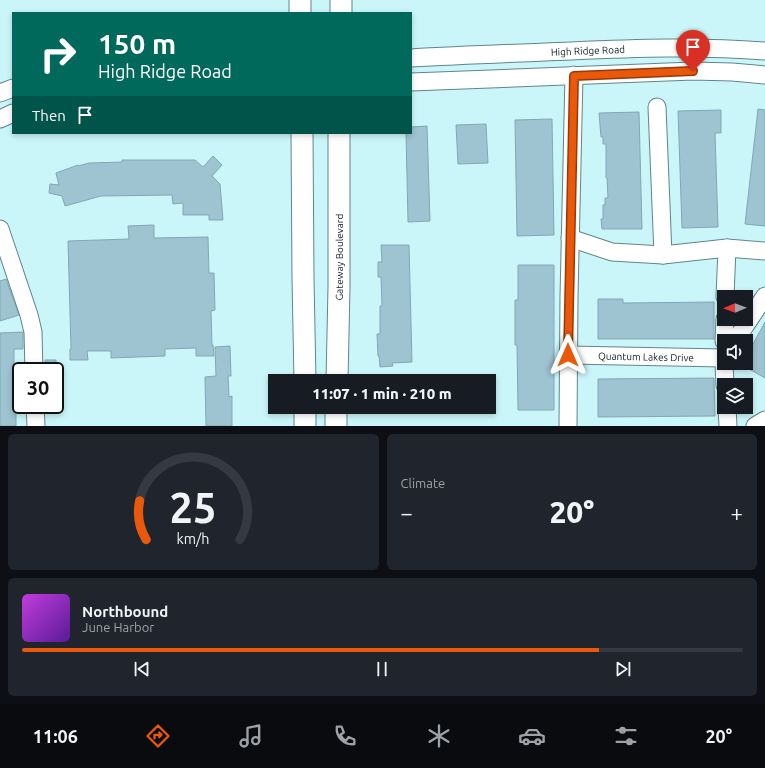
<!DOCTYPE html>
<html lang="en">
<head>
<meta charset="utf-8">
<style>
  body { margin:0; font-family:Ubuntu,sans-serif; background:#20242c; color:#f1f3f6; height:100vh; display:flex; flex-direction:column; font-size:15px; white-space:nowrap }
  * { box-sizing:border-box; margin:0 }
  p { font-size:13px; color:#9ea1a6 }
  .icon { flex:none; width:22px; height:22px; fill:none; stroke:currentColor; stroke-width:2; stroke-linecap:round; stroke-linejoin:round }
  .map { position:relative; height:426px; overflow:hidden }
  .side { display:flex; flex-direction:column; gap:8px; padding:8px; background:#0d0f14; flex:1 }
  .side>* { flex:none }
  .banner { position:absolute; left:12px; top:12px; width:400px; height:122px; border-radius:0px; box-shadow:0 2px 6px #0003; background:#00695c; color:#fff; overflow:hidden }
  .needle { width:26px; rotate:269deg }
  .buttons { position:absolute; left:717px; top:290px; display:grid; gap:8px }
  .buttons a { display:grid; place-items:center; width:36px; height:36px; border-radius:0px; background:#171b24; box-shadow:0 2px 6px #0003; font-size:20px }
  .speed { position:absolute; left:12px; top:362px; display:flex; gap:8px; font-size:20px; font-weight:700; text-align:center }
  .speed>* { display:grid; place-content:center; width:52px; height:52px; border-radius:50%; background:#171b24; box-shadow:0 2px 6px #0003; line-height:1 }
  .speed .limit { border:2px solid #111; border-radius:6px; background:#fff; color:#111 }
  .pin { position:absolute; display:grid; place-items:center; width:34px; height:34px; color:#fff; margin:-41px -17px; border-radius:50% 50% 50% 0; rotate:-45deg; box-shadow:0 0 4px #0007 }
  .pin .icon { rotate:45deg }
  .me { position:absolute; width:44px; margin:-22px; rotate:0deg; stroke-linejoin:round; filter:drop-shadow(0 0 3px #0008) }
  .turn { display:flex; align-items:center; gap:14px; height:84px; padding:0 20px; font-size:18px }
  .turn .icon { width:52px; height:52px; stroke-width:2.5 }
  .turn b { display:block; font-size:28px; line-height:34px }
  .then { display:flex; align-items:center; height:38px; padding:0 20px; background:#0003; gap:8px; font-size:15px }
  .big { font-size:30px; font-weight:800; line-height:1.1 }
  .side .widget { flex:1; display:flex; flex-direction:column; justify-content:center; gap:6px; min-width:0; padding:0 14px; border-radius:6px; background:#20242c }
  .side .dial { align-items:center; gap:0 }
  .dial svg { height:104px; overflow:visible; fill:none; stroke:#363941; stroke-width:7; stroke-linecap:round; text-anchor:middle }
  .dial text { fill:#f1f3f6; stroke:none }
  .song { display:flex; align-items:center; gap:12px }
  .cover { width:48px; height:48px; border-radius:6px; background:linear-gradient(135deg,hsl(290 70% 55%),hsl(270 70% 35%)) }
  .played { height:4px; border-radius:2px; background:linear-gradient(90deg,#ea580c 80%,#363941 80%) }
  .keys { display:flex; justify-content:space-around; direction:ltr }
  .heat { display:flex; justify-content:space-between; align-items:center; font-size:22px; direction:ltr }
  .side .tiles { flex:1; display:grid; gap:8px; grid-template-columns:1fr 1fr }
  .widget:last-child { grid-column:span 2 }
  .trip { position:absolute; left:268px; top:374px; width:228px; height:40px; border-radius:0px; background:#171b24; box-shadow:0 2px 6px #0003; font-weight:800; line-height:40px; text-align:center }
  .tabs { display:flex; height:64px; justify-content:space-around; align-items:center; background:#090b0e; color:#9ea1a6 }
  .tabs .icon { width:28px; height:28px }
  .tabs .current { color:#ea580c }
  .tabs b { font-size:18px; color:#f1f3f6 }
  .map>svg:first-child { display:block }
  .building { fill:#9ec3d1; stroke:#83a7b4 }
  .lines { fill:none; stroke-linecap:round; stroke-linejoin:round }
  .minor-casing { stroke:#5f868a; stroke-width:19 }
  .major-casing { stroke:#5f868a; stroke-width:23 }
  .minor { stroke:#fff; stroke-width:17 }
  .major { stroke:#fff; stroke-width:21 }
  .route-casing { stroke:#983908; stroke-width:10 }
  .route { stroke:#ea580c; stroke-width:7 }
  .labels { text-anchor:middle; dominant-baseline:central; stroke-width:3; stroke-linejoin:round; paint-order:stroke }
  .street-label { font-size:10px; fill:#0f1f20; stroke:#cbf6f9 }
</style>
</head>
<body>
<div class="map">
<svg width="765" height="426" viewBox="0 0 765 426">
  <rect width="100%" height="100%" fill="#cbf6f9"/>
  <!-- building -->
  <path class="building" d="M758 109 765 110V226L745 224Z
    M721 110V133H715L718 227 682 228 678 111Z
    M639 112 642 229H602L601 219H603V205H605V198H608L607 178H606V144H603V137H601L599 113Z
    M552 119 554 235 517 236 515 120Z
    M486 124 488 163 458 164 456 125Z
    M427 126 430 221 408 222 406 133H411V127Z
    M213 156 222 165 212 176 220 184 223 220H209V215H183V203L173 204 172 195 101 196 65 206 62 196 49 193 50 184 59 185 56 173 78 165V166L89 163 122 162V160H195L203 167Z
    M154 225V238L208 237 209 273H214L215 310 211 311 212 345H213L214 356H196V348L165 349V356L111 358V351H87L88 360H70V349H71L68 241 129 239 128 226Z
    M381 245H409L412 362 392 363 393 366 380 367 379 356H378L377 334H380V306H382L381 277H378V262H382Z
    M518 265H554V410H518L517 345H515V300H518Z
    M6 279 19 315 0 321V281Z
    M598 299H623V303L714 302V339H598Z
    M765 322V378L742 365 743 363H746V357Z
    M23 332V349H14V369H21V411L16 412V426H0V333Z
    M230 346 231 376H228L229 397 232 396V426H206L205 377 216 376 215 347Z
    M45 360H56V371H46Z
    M714 378 715 416 598 417V379Z"/>
  <g class="lines">
    <!-- minor casing -->
    <g class="minor-casing">
      <g id="minor">
        <path id="s1" d="M411 58C464 55 518 53 571 51 636 48 701 46 765 51"/>
        <path d="M411 82 693 71 732 72 765 75"/>
        <path d="M0 93 13 88"/>
        <path d="M657 107 663 255"/>
        <path d="M0 119 13 113"/>
        <path d="M0 229 29 315 33 332 34 371"/>
        <path d="M570 238 612 252 663 255 727 248 765 251"/>
        <path d="M725 297 727 248"/>
        <path d="M724 341 725 319"/>
        <path d="M735 341 765 296"/>
        <path id="s2" d="M568 355 724 358"/>
        <path d="M724 363 725 385"/>
        <path d="M35 405 36 426"/>
        <path d="M727 407 728 426"/>
        <path d="M568 426 569 297 574 75"/>
        <path d="M755 426 765 420"/>
      </g>
    </g>
    <!-- major casing -->
    <g class="major-casing">
      <g id="major">
        <path d="M300 0V13"/>
        <path d="M341 13V0"/>
        <path d="M302 133 303 278 305 381"/>
        <path id="s3" d="M337 381 339 287V133"/>
        <path d="M305 407V426"/>
        <path d="M336 426V407"/>
      </g>
    </g>
    <!-- minor -->
    <use href="#minor" class="minor"/>
    <!-- major -->
    <use href="#major" class="major"/>
  </g>
  <g class="lines">
    <!-- route casing -->
    <g class="route-casing">
      <path id="route" d="M568 355 574 76 693 71"/>
    </g>
    <!-- route -->
    <use href="#route" class="route"/>
  </g>
  <g class="labels">
    <!-- street labels -->
    <g class="street-label">
      <text stroke="none"><textPath href="#s1" startOffset="177">High Ridge Road</textPath></text>
      <text stroke="none"><textPath href="#s3" startOffset="124">Gateway Boulevard</textPath></text>
      <text stroke="none"><textPath href="#s2" startOffset="78">Quantum Lakes Drive</textPath></text>
    </g>
  </g>
</svg>
<div class="buttons">
<a><svg class="needle" viewBox="-14 -14 28 28"><path d="M0-13l5 13h-10z" fill="#e53935"/><path d="M0 13l5-13h-10z" fill="#9ea1a6"/></svg></a>
<a><svg class="icon" aria-label="sound" viewBox="0 0 24 24"><path d="M4 9h4l5-4v14l-5-4H4zM17 9q2 3 0 6"/></svg></a>
<a><svg class="icon" aria-label="layers" viewBox="0 0 24 24"><path d="M12 4l9 5-9 5-9-5zM3 14l9 5 9-5"/></svg></a>
</div>
<div class="speed"><div class="limit">30</div></div>
<div class="pin" style="left:693px;top:71px;background:#d93025"><svg class="icon" aria-label="arrive" viewBox="0 0 24 24"><path d="M6 21V4h12l-3 4 3 4H6"/></svg></div>
<svg class="me" style="left:568px;top:355px" viewBox="-20 -20 40 40"><path d="M0-17L14 15 0 8-14 15z" fill="#ea580c" stroke="#fff" stroke-width="4"/></svg>
<div class="trip">11:07 · 1 min · 210 m</div>
<div class="banner">
<div class="turn"><svg class="icon" aria-label="right" viewBox="0 0 24 24"><path d="M7 20v-9h11M14 6l5 5-5 5"/></svg><div><b>150 m</b>High Ridge Road</div></div>
<div class="then">Then<svg class="icon" aria-label="arrive" viewBox="0 0 24 24"><path d="M6 21V4h12l-3 4 3 4H6"/></svg></div>
</div>
</div>
<section class="side">
<div class="tiles">
<div class="widget dial"><svg viewBox="0 0 100 80">
<path d="M14 69A42 42 0 1 1 86 69"/>
<path d="M14 69A42 42 0 0 1 9 39" stroke="#ea580c"/>
<text x="50" y="56" font-size="32" font-weight="700">25</text>
<text x="50" y="72" font-size="11">km/h</text>
</svg></div>
<div class="widget"><p>Climate</p>
<div class="heat"><a>−</a><b class="big">20°</b><a>+</a></div>
</div>
<div class="widget">
<div class="song"><i class="cover"></i><div><b>Northbound</b><p>June Harbor</p></div></div>
<div class="played"></div>
<div class="keys"><svg class="icon" aria-label="previous" viewBox="0 0 24 24"><path d="M18 5L8 12l10 7zM5 5v14"/></svg><svg class="icon" aria-label="pause" viewBox="0 0 24 24"><path d="M8 5v14M16 5v14"/></svg><svg class="icon" aria-label="next" viewBox="0 0 24 24"><path d="M6 5l10 7-10 7zM19 5v14"/></svg></div>
</div>
</div>
</section>
<nav class="tabs">
<b>11:06</b>
<svg class="icon current" aria-label="directions" viewBox="0 0 24 24"><path d="M12 3l9 9-9 9-9-9zM9 14v-3h6M13 9l2 2-2 2"/></svg>
<svg class="icon" aria-label="music" viewBox="0 0 24 24"><path d="M9 18V5l10-2v13"/><circle cx="6" cy="18" r="3"/><circle cx="16" cy="16" r="3"/></svg>
<svg class="icon" aria-label="phone" viewBox="0 0 24 24"><path d="M5 4h4l2 5-3 2q2 4 5 5l2-3 5 2v4C11 20 4 13 5 4z"/></svg>
<svg class="icon" aria-label="climate" viewBox="0 0 24 24"><path d="M12 3v18M4 7l16 10M4 17L20 7"/></svg>
<svg class="icon" aria-label="car" viewBox="0 0 24 24"><path d="M5 17H2v-5l4-1 3-4h7l3 4 3 1v5h-3M9 17h6M6 11h13"/><circle cx="7" cy="17" r="2"/><circle cx="17" cy="17" r="2"/></svg>
<svg class="icon" aria-label="filters" viewBox="0 0 24 24"><path d="M4 7h16M4 17h16"/><circle cx="9" cy="7" r="2"/><circle cx="15" cy="17" r="2"/></svg>
<b>20°</b>
</nav>
</body>
</html>
